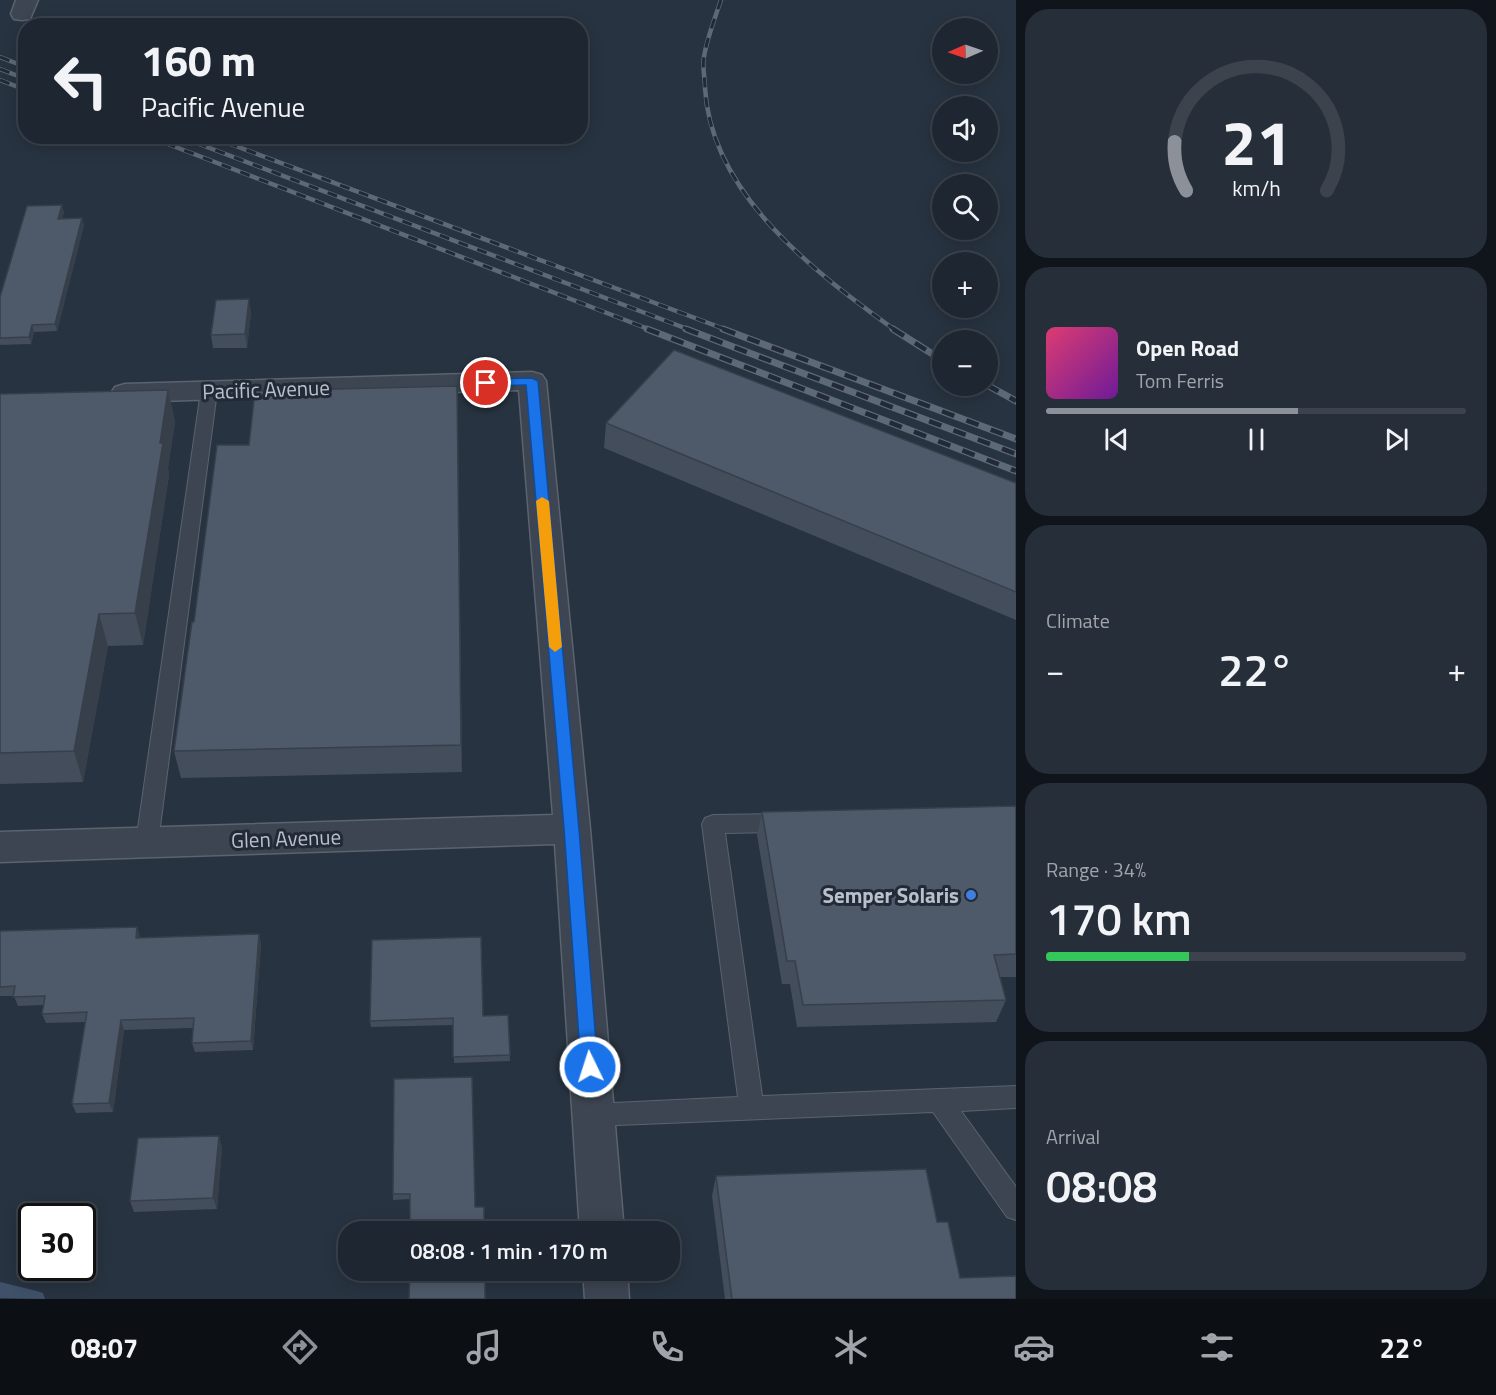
<!DOCTYPE html>
<html lang="en">
<head>
<meta charset="utf-8">
<style>
  body { margin:0; font-family:"Titillium Web",sans-serif; background:#262e39; color:#f1f3f6; height:100vh; display:flex; flex-direction:column; font-size:22px; white-space:nowrap }
  * { box-sizing:border-box; margin:0 }
  p { font-size:20px; color:#a1a5ab }
  .icon { flex:none; width:33px; height:33px; fill:none; stroke:currentColor; stroke-width:2; stroke-linecap:round; stroke-linejoin:round }
  .map { position:relative; flex:1; overflow:hidden }
  .sheet { display:flex; flex-direction:column; gap:9px; padding:9px; background:#10151b; width:480px }
  .sheet>* { flex:none }
  .guide { position:absolute; left:18px; top:18px; width:570px; height:126px; border-radius:24px; box-shadow:0 3px 15px #0003,0 0 0 2px #3c434d; background:#1e2631; color:#f1f3f6; overflow:hidden }
  .needle { width:39px; rotate:268deg }
  .fabs { position:absolute; left:932px; top:18px; display:grid; gap:12px }
  .fabs a { display:grid; place-items:center; width:66px; height:66px; border-radius:50%; background:#1e2631; box-shadow:0 3px 15px #0003,0 0 0 2px #3c434d; font-size:30px }
  .speed { position:absolute; left:18px; top:1203px; display:flex; gap:12px; font-size:30px; font-weight:700; text-align:center }
  .speed>* { display:grid; place-content:center; width:78px; height:78px; border-radius:50%; background:#1e2631; box-shadow:0 3px 15px #0003,0 0 0 2px #3c434d; line-height:1 }
  .speed .limit { border:3px solid #111; border-radius:9px; background:#fff; color:#111 }
  .pin { position:absolute; display:grid; place-items:center; width:51px; height:51px; color:#fff; margin:-26px; border:3px solid #fff; border-radius:50%; box-shadow:0 2px 6px #0007 }
  .me { position:absolute; width:66px; margin:-33px; rotate:356deg; stroke-linejoin:round; filter:drop-shadow(0 0 4px #0008) }
  .turn { display:flex; align-items:center; gap:21px; height:126px; padding:0 24px; font-size:27px }
  .turn .icon { width:78px; height:78px; stroke-width:2.5 }
  .turn b { display:block; font-size:42px; line-height:51px }
  .big { font-size:45px; font-weight:600; line-height:1.1 }
  .sheet .widget { flex:1; display:flex; flex-direction:column; justify-content:center; gap:9px; min-width:0; padding:0 21px; border-radius:24px; background:#262e39 }
  .sheet .dial { align-items:center; gap:0 }
  .dial svg { height:156px; overflow:visible; fill:none; stroke:#3c434d; stroke-width:7; stroke-linecap:round; text-anchor:middle }
  .dial text { fill:#f1f3f6; stroke:none }
  .song { display:flex; align-items:center; gap:18px }
  .cover { width:72px; height:72px; border-radius:9px; background:linear-gradient(135deg,hsl(340 70% 55%),hsl(280 70% 35%)) }
  .played { height:6px; border-radius:3px; background:linear-gradient(90deg,#8c9099 60%,#3c434d 60%) }
  .keys { display:flex; justify-content:space-around; direction:ltr }
  .heat { display:flex; justify-content:space-between; align-items:center; font-size:33px; direction:ltr }
  .charge { height:9px; border-radius:4px; background:linear-gradient(90deg,#34c759 34%,#3c434d 0) }
  .trip { position:absolute; left:338px; top:1221px; width:342px; height:60px; border-radius:24px; background:#1e2631; box-shadow:0 3px 15px #0003,0 0 0 2px #3c434d; font-weight:600; line-height:60px; text-align:center }
  .dock { display:flex; height:96px; justify-content:space-around; align-items:center; background:#0c0f14; color:#a1a5ab }
  .dock .icon { width:42px; height:42px }
  .dock .active { color:#8c9099 }
  .dock b { font-size:27px; color:#f1f3f6 }
  main { display:flex; flex:1; min-height:0 }
  .map>svg:first-child { display:block }
  .lines { fill:none; stroke-linecap:round; stroke-linejoin:round }
  .stream { fill:#3f5069; fill-rule:evenodd }
  .lane-casing { stroke:#5a636e; stroke-width:2 }
  .street-casing { stroke:#5a636e; stroke-width:3 }
  .lane { fill:#3c4551; fill-rule:evenodd }
  .street { fill:#3c4551; fill-rule:evenodd }
  .rail-far1-casing { stroke:#5e6977; stroke-width:4.5 }
  .rail-casing { stroke:#5e6977; stroke-width:7 }
  .rail-far1 { stroke:#212a36; stroke-width:3; stroke-dasharray:10; stroke-linecap:butt }
  .rail { stroke:#212a36; stroke-width:4.5; stroke-dasharray:13; stroke-linecap:butt }
  .wall { fill:#434d5b }
  .shaded-wall { fill:#373f4a }
  .building { fill:#4e5a6a; stroke:#373f4a; stroke-width:1.5 }
  .route { fill:#1a73e8; stroke:#114b97; stroke-width:1.5 }
  .slow { fill:#f59e0b }
  .shop-dot { fill:#3f7fe0; stroke:#212a36; stroke-width:2 }
  .labels { text-anchor:middle; dominant-baseline:central; stroke-width:6; stroke-linejoin:round; paint-order:stroke }
  .street-label { font-size:21px; fill:#b9c0cb; stroke:#212a36 }
  .poi-label { font-size:21px; font-weight:bold; fill:#b9c0cb; stroke:#212a36; text-anchor:end }
</style>
</head>
<body>
<main>
<div class="map">
<svg width="1016" height="1299" viewBox="0 0 1016 1299">
  <rect width="100%" height="100%" fill="#283341"/>
  <g class="lines">
    <!-- stream -->
    <path class="stream" d="M0 1282 37 1291 43 1293 45 1299 0 1298Z"/>
    <!-- lane casing -->
    <g class="lane-casing">
      <path id="lane" d="M209 386 215 387 217 391 158 842 155 848 147 851 139 848 136 842 201 391 203 387Z
        M785 814 793 817 796 823 793 829 785 832 725 833 762 1096 1016 1086V1108L961 1111 1016 1187V1220L1007 1217 933 1112 593 1126 584 1123 581 1115 584 1107 593 1104 738 1097 702 824 705 818 713 815Z"/>
    </g>
    <!-- street casing -->
    <g class="street-casing">
      <path id="street" d="M16 0H38L30 19 22 20 14 19 11 14Z
        M532 372 542 375 546 381 590 829 624 1232H580L555 844 0 862V832L553 815 519 390 125 402 115 399 111 393 115 387 125 384Z
        M583 1270H627L629 1299H585Z"/>
    </g>
    <!-- lane -->
    <use href="#lane" class="lane"/>
    <!-- street -->
    <use href="#street" class="street"/>
    <!-- rail-far1 casing -->
    <g class="rail-far1-casing">
      <path id="rail-far1" d="M721 0C715 18 707 38 704 57 702 66 705 78 705 88 711 195 816 273 895 330
        M0 57 26 67
        M0 69 26 79
        M0 80 26 90
        M147 136 651 330
        M178 136 690 330
        M209 136 727 330"/>
    </g>
    <!-- rail casing -->
    <g class="rail-casing">
      <path id="rail" d="M647 329 1016 471
        M686 329 1016 454
        M723 329 1016 439
        M893 329 942 360
        M987 385 1016 401"/>
    </g>
    <!-- rail-far1 -->
    <use href="#rail-far1" class="rail-far1"/>
    <!-- rail -->
    <use href="#rail" class="rail"/>
  </g>
  <!-- wall -->
  <path class="wall" d="M64 212 62 219 84 225 57 331 34 332 31 344 0 345V297Z
    M251 312 247 348H213L211 335Z
    M457 386 462 772 181 778 174 751 194 622 249 445Z
    M168 390 175 422 168 468 169 475 143 645 108 646 83 782 0 784V394Z
    M606 423 1016 483V620L604 448Z
    M1016 806V977H1000L1006 1000 996 1022 797 1027 790 984H782L757 835 762 812Z
    M137 927 140 938 259 934 261 944 253 1050 195 1052 192 1043 193 1028 124 1030 113 1112 76 1113 72 1104 85 1022 46 1023 42 1014 44 1005 18 1006 14 996H0V931Z
    M508 1015 510 1061 454 1063 453 1025 371 1027 370 1021Z
    M472 1077 410 1199 393 1200V1194Z
    M222 1147 217 1209 134 1212 130 1201Z
    M716 1176 937 1222 960 1278 1016 1299H725L712 1196Z"/>
  <!-- shaded-wall -->
  <path class="shaded-wall" d="M62 205 64 212 60 226 58 219Z
    M82 218 84 225 57 331 55 324Z
    M249 299 251 312 247 348 245 334Z
    M32 325 34 332 31 344 29 337Z
    M457 386 458 414 462 772 461 745Z
    M168 390 175 422 168 468 169 475 143 645 135 613Z
    M99 614 108 646 83 782 74 751Z
    M137 927 140 937 139 948 136 938Z
    M259 934 261 944 253 1050 251 1041Z
    M121 1020 124 1030 113 1112 109 1103Z
    M219 1136 222 1147 217 1209 213 1198Z"/>
  <!-- building -->
  <path class="building" d="M62 205 58 219 82 218 55 324 32 325 29 337 0 338V297L27 206Z
    M249 299 245 334 211 335 216 300Z
    M674 350 1016 483V592L606 423Z
    M457 386 461 745 174 751 192 622H194L217 445H249L255 391Z
    M168 390 160 443H163L135 613 99 614 74 751 0 753V394Z
    M1016 806V954L994 955 1006 1000 803 1005 795 961H787L762 812Z
    M137 927 136 938 259 934 251 1041 192 1043 194 1018 121 1020 109 1103 72 1104 87 1012 42 1014 45 996 13 997 15 986 0 987V931Z
    M481 937 483 1016 508 1015 510 1055 453 1057V1018L370 1021 372 940Z
    M472 1077 475 1207H484V1232H410V1194H393L394 1079Z
    M219 1136 213 1198 130 1201 138 1138Z
    M926 1169 937 1222H948L960 1278 1016 1276V1299H732L716 1176Z
    M410 1270H485V1299H409Z"/>
  <!-- route -->
  <path class="route" d="M532 378 538 381 579 829 598 1067 595 1073 590 1075 584 1073 581 1067 564 829 526 385 486 386 480 383 486 379Z"/>
  <!-- slow -->
  <path class="slow" d="M542 497 549 501 562 647 555 652 549 647 536 501Z"/>
  <!-- markers -->
  <circle class="shop-dot" cx="971" cy="895" r="6"/>
  <g class="labels">
    <!-- street labels -->
    <g class="street-label">
      <text transform="translate(266 389) rotate(-2)">Pacific Avenue</text>
      <text transform="translate(286 838) rotate(-2)">Glen Avenue</text>
    </g>
    <!-- poi labels -->
    <g class="poi-label">
      <text x="959" y="895">Semper Solaris</text>
    </g>
  </g>
</svg>
<div class="fabs">
<a><svg class="needle" viewBox="-14 -14 28 28"><path d="M0-13l5 13h-10z" fill="#e53935"/><path d="M0 13l5-13h-10z" fill="#a1a5ab"/></svg></a>
<a><svg class="icon" aria-label="sound" viewBox="0 0 24 24"><path d="M4 9h4l5-4v14l-5-4H4zM17 9q2 3 0 6"/></svg></a>
<a><svg class="icon" aria-label="search" viewBox="0 0 24 24"><circle cx="10" cy="10" r="6"/><path d="M15 15l6 6"/></svg></a>
<a>+</a>
<a>−</a>
</div>
<div class="speed"><div class="limit">30</div></div>
<div class="pin" style="left:486px;top:383px;background:#d93025"><svg class="icon" aria-label="arrive" viewBox="0 0 24 24"><path d="M6 21V4h12l-3 4 3 4H6"/></svg></div>
<svg class="me" style="left:590px;top:1067px" viewBox="-20 -20 40 40"><circle r="17" fill="#1a73e8" stroke="#fff" stroke-width="3"/><path d="M0-11L8 9 0 5-8 9z" fill="#fff"/></svg>
<div class="trip">08:08 · 1 min · 170 m</div>
<div class="guide">
<div class="turn"><svg class="icon" aria-label="left" viewBox="0 0 24 24"><path d="M17 20v-9H6M10 6l-5 5 5 5"/></svg><div><b>160 m</b>Pacific Avenue</div></div>
</div>
</div>
<section class="sheet">
<div class="widget dial"><svg viewBox="0 0 100 80">
<path d="M14 69A42 42 0 1 1 86 69"/>
<path d="M14 69A42 42 0 0 1 8 44" stroke="#8c9099"/>
<text x="50" y="56" font-size="32" font-weight="700">21</text>
<text x="50" y="72" font-size="11">km/h</text>
</svg></div>
<div class="widget">
<div class="song"><i class="cover"></i><div><b>Open Road</b><p>Tom Ferris</p></div></div>
<div class="played"></div>
<div class="keys"><svg class="icon" aria-label="previous" viewBox="0 0 24 24"><path d="M18 5L8 12l10 7zM5 5v14"/></svg><svg class="icon" aria-label="pause" viewBox="0 0 24 24"><path d="M8 5v14M16 5v14"/></svg><svg class="icon" aria-label="next" viewBox="0 0 24 24"><path d="M6 5l10 7-10 7zM19 5v14"/></svg></div>
</div>
<div class="widget"><p>Climate</p>
<div class="heat"><a>−</a><b class="big">22°</b><a>+</a></div>
</div>
<div class="widget"><p>Range · 34%</p><b class="big">170 km</b><div class="charge"></div></div>
<div class="widget"><p>Arrival</p><b class="big">08:08</b></div>
</section>
</main>
<nav class="dock">
<b>08:07</b>
<svg class="icon active" aria-label="directions" viewBox="0 0 24 24"><path d="M12 3l9 9-9 9-9-9zM9 14v-3h6M13 9l2 2-2 2"/></svg>
<svg class="icon" aria-label="music" viewBox="0 0 24 24"><path d="M9 18V5l10-2v13"/><circle cx="6" cy="18" r="3"/><circle cx="16" cy="16" r="3"/></svg>
<svg class="icon" aria-label="phone" viewBox="0 0 24 24"><path d="M5 4h4l2 5-3 2q2 4 5 5l2-3 5 2v4C11 20 4 13 5 4z"/></svg>
<svg class="icon" aria-label="climate" viewBox="0 0 24 24"><path d="M12 3v18M4 7l16 10M4 17L20 7"/></svg>
<svg class="icon" aria-label="car" viewBox="0 0 24 24"><path d="M5 17H2v-5l4-1 3-4h7l3 4 3 1v5h-3M9 17h6M6 11h13"/><circle cx="7" cy="17" r="2"/><circle cx="17" cy="17" r="2"/></svg>
<svg class="icon" aria-label="filters" viewBox="0 0 24 24"><path d="M4 7h16M4 17h16"/><circle cx="9" cy="7" r="2"/><circle cx="15" cy="17" r="2"/></svg>
<b>22°</b>
</nav>
</body>
</html>
